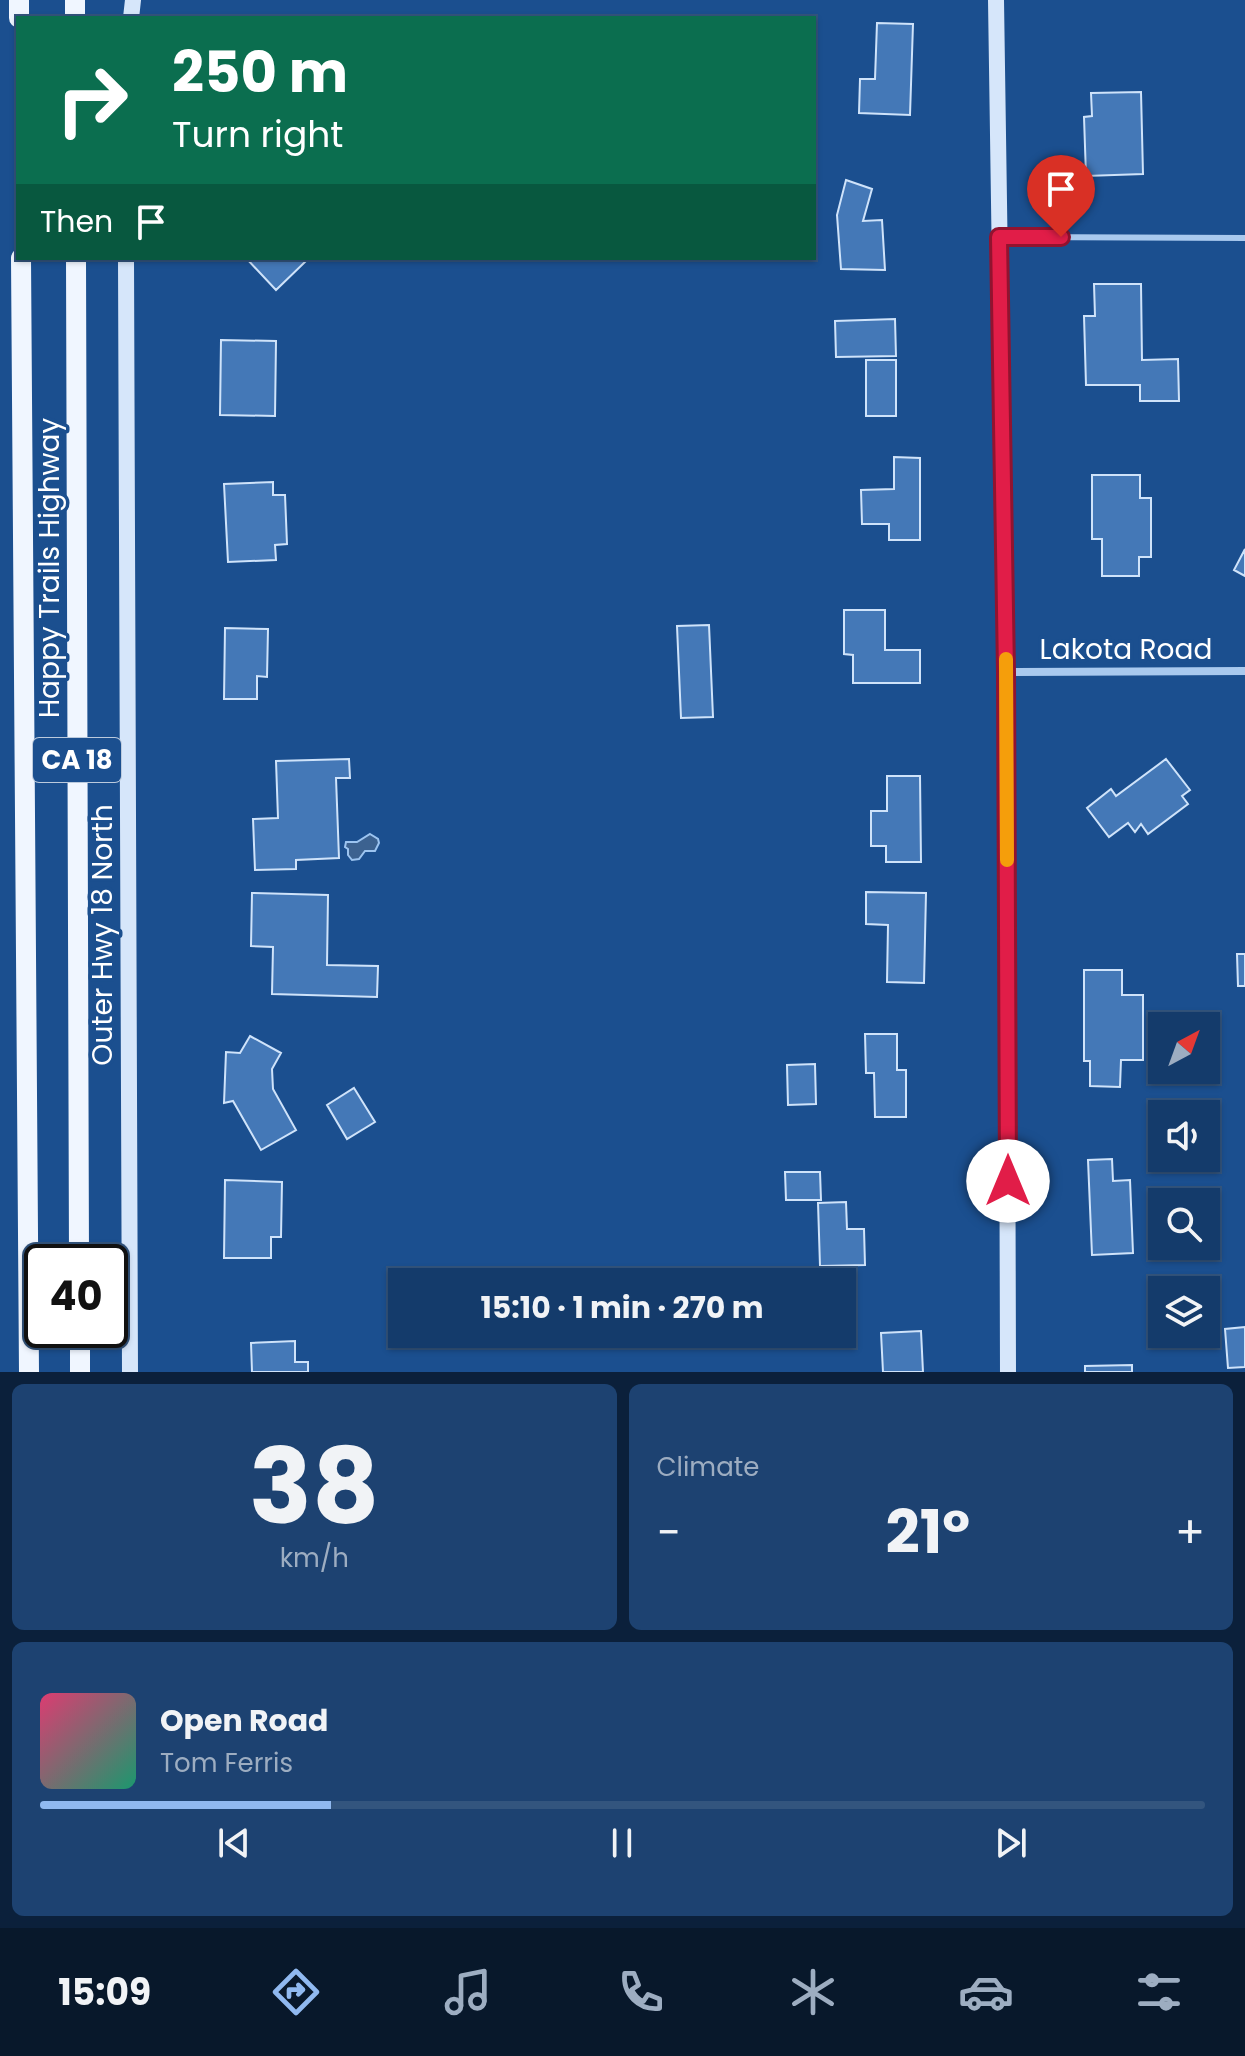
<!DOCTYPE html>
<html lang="en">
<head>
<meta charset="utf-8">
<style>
  body { margin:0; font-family:Poppins,sans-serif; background:#1d4271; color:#f1f3f6; height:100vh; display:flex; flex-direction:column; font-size:30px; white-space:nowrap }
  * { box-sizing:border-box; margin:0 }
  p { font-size:26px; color:#9dadc1 }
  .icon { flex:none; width:44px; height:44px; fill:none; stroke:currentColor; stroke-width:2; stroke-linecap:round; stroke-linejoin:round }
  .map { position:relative; height:1372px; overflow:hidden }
  .panel { display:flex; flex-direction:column; gap:12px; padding:12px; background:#0b203b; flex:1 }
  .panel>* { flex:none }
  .guide { position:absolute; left:16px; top:16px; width:800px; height:244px; border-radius:0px; box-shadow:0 2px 6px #0004,0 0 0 2px #33557e; background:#0b6e4f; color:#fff; overflow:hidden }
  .needle { width:52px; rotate:41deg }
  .tools { position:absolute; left:1148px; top:1012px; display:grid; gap:16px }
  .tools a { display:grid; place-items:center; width:72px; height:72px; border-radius:0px; background:#143b6b; box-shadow:0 2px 6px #0004,0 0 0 2px #33557e; font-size:40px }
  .speed { position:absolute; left:24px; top:1244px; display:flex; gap:16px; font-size:40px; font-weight:700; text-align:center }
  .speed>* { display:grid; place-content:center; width:104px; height:104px; border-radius:50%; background:#143b6b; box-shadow:0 2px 6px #0004,0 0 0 2px #33557e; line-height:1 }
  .speed .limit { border:4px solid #111; border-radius:12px; background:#fff; color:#111 }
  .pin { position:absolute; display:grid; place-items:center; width:68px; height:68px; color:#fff; margin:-82px -34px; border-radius:50% 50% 50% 0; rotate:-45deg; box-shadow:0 0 8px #0007 }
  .pin .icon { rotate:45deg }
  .me { position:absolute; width:88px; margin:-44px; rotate:0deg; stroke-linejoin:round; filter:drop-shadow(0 0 6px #0008) }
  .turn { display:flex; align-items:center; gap:28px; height:168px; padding:0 24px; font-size:36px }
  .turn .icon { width:104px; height:104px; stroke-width:2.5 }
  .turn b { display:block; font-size:56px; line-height:68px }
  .then { display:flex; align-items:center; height:76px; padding:0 24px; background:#0003; gap:16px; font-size:30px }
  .big { font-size:60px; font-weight:700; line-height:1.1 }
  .panel .widget { flex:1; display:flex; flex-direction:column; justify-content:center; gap:12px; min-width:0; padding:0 28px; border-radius:12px; background:#1d4271 }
  .panel .dial { align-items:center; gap:0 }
  .dial b { font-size:104px; line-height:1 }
  .song { display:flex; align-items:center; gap:24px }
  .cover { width:96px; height:96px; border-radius:12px; background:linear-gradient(135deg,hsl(340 70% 55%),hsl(160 70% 35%)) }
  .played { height:8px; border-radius:4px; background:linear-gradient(90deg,#90b9f0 25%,#33557e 25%) }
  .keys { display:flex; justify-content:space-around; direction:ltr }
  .heat { display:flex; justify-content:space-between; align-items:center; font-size:44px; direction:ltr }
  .panel .tiles { flex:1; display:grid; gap:12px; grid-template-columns:1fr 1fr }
  .widget:last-child { grid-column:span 2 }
  .trip { position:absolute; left:388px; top:1268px; width:468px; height:80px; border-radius:0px; background:#143b6b; box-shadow:0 2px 6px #0004,0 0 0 2px #33557e; font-weight:700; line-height:80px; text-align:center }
  .menu { display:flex; height:128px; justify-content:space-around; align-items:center; background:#08182b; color:#9dadc1 }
  .menu .icon { width:56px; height:56px }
  .menu .current { color:#90b9f0 }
  .menu b { font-size:36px; color:#f1f3f6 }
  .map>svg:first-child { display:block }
  .water { fill:#3c6290; stroke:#9cc4f0; stroke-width:2 }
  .building { fill:#4478b7; stroke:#cfe3fa; stroke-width:2 }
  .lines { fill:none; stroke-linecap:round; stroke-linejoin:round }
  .lane { stroke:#a9c9ee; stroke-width:6 }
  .street { stroke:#a9c9ee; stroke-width:8 }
  .secondary { stroke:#d6e6fa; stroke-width:16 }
  .primary { stroke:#f0f6ff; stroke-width:20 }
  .route-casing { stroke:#92132f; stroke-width:20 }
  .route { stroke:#e11d48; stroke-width:14 }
  .slow { stroke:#f59e0b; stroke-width:14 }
  .labels { text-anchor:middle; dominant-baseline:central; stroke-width:7; stroke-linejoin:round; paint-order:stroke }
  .shield { fill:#1b4f8f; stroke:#bbcadd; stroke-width:2 }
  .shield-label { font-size:26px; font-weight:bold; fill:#fff }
  .street-label { font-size:28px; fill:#fff; stroke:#1b4f8f }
</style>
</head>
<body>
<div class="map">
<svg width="1245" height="1372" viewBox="0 0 1245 1372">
  <rect width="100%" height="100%" fill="#1b4f8f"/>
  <!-- water -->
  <path class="water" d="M370 834 378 839 379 843 375 851H365L359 859 352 860 348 855V849L345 847 346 842H357Z"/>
  <!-- building -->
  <path class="building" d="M877 23 913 24 910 115 859 113 860 79H875Z
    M1141 92 1143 174 1086 176 1084 117 1092 116 1091 93Z
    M846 180 872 189 863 221 882 220 885 270 841 269 837 215Z
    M246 258H303L306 261 276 290Z
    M1094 284H1141L1142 360 1178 359 1179 401H1140V385H1086L1084 316H1095Z
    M895 319 896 356 836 357 835 321Z
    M221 340 276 341 275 416 220 415Z
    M866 360H896V416H866Z
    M894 457 920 458V540H889V524H862L861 490 894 489Z
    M1092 475H1140V498H1151V557H1139V576H1102V539H1092Z
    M273 482V495H285L287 544 275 545 276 560 228 562 224 484Z
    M1245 549V576L1234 570Z
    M844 610H885V650H920V683H853V655L844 654Z
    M709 625 713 717 681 718 677 626Z
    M225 628 268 629 267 677 257 676V699H224Z
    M349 759 350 778H336L339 858 296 860V869L255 870 253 819 278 818 276 761Z
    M1166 759 1190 790 1182 796 1188 804 1148 834 1141 824 1135 832 1128 823 1109 837 1087 808 1111 789 1116 796Z
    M887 776H920L921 862H886V846H871V811H887Z
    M866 892 926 893 924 983 887 982 888 925 866 924Z
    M252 893 328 895 327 965 378 966 377 997 272 994 273 947 251 946Z
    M1237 954H1245V986H1238Z
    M1084 970H1122V995H1143V1060H1121L1120 1087 1090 1086V1061H1084Z
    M865 1034H897V1070H906V1117H875L874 1073H866Z
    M250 1036 281 1053 272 1069 273 1089 296 1130 261 1150 233 1101 224 1103 226 1052 240 1053Z
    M815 1064 816 1104 788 1105 787 1065Z
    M354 1088 375 1122 347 1139 327 1105Z
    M1112 1159 1113 1181 1130 1180 1133 1253 1092 1255 1088 1160Z
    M785 1172H820L821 1200H786Z
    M225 1180 282 1182 281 1237H271V1258H224Z
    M846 1202 847 1229H864L865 1265 820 1266 818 1203Z
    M1245 1327V1367L1228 1368 1225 1329Z
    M921 1331 923 1372H883L881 1333Z
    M295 1341V1362H308V1372H252L251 1343Z
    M1132 1365V1372H1085V1366Z"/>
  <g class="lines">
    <!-- lane -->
    <path class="lane" d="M1003 237 1245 238"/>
    <!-- street -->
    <path class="street" d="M1006 672 1245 671"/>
    <!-- secondary -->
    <path class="secondary" d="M996 0 1006 672 1008 1372
      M131 18 133 0
      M126 258 130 1372"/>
    <!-- primary -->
    <path class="primary" d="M19 0V18
      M75 0V18
      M21 258 29 1372
      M76 258 79 1262
      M80 1330V1372"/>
  </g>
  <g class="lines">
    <!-- route casing -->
    <g class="route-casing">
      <path id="route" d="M1008 1181 1006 672 999 237H1061"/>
    </g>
    <!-- route -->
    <use href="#route" class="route"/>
    <!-- slow -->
    <path class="slow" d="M1006 659 1007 860"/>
  </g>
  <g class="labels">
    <!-- shield labels -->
    <rect class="shield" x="33" y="738" width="88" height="44" rx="6"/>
    <g class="shield-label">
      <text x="77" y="760">CA 18</text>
    </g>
    <!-- street labels -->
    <g class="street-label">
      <text transform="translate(49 568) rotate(-90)">Happy Trails Highway</text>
      <text x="1126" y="649">Lakota Road</text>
      <text transform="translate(102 935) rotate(-90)">Outer Hwy 18 North</text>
    </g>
  </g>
</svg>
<div class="tools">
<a><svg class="needle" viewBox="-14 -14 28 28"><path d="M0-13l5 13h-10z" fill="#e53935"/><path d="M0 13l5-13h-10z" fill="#9dadc1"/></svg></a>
<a><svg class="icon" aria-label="sound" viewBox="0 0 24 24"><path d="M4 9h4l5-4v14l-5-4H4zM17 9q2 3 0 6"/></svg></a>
<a><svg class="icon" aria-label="search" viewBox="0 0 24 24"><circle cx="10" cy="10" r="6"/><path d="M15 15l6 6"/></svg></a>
<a><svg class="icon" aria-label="layers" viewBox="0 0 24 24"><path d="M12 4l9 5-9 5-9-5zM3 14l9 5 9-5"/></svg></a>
</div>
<div class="speed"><div class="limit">40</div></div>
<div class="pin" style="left:1061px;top:237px;background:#d93025"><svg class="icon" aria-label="arrive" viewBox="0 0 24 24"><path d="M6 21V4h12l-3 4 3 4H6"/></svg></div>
<svg class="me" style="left:1008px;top:1181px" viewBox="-20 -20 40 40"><circle r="19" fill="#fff"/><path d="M0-13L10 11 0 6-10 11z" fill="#e11d48"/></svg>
<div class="trip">15:10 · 1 min · 270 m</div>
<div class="guide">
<div class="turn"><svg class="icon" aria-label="right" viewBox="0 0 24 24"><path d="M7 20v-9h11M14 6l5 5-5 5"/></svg><div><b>250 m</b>Turn right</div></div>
<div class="then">Then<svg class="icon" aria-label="arrive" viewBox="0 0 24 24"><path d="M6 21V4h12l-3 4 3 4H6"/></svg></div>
</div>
</div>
<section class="panel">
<div class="tiles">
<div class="widget dial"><b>38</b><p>km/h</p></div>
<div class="widget"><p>Climate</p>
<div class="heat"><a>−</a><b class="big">21°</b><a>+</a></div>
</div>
<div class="widget">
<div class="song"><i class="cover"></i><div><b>Open Road</b><p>Tom Ferris</p></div></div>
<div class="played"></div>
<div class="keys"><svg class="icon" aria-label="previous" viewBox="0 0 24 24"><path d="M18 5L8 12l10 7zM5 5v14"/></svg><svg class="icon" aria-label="pause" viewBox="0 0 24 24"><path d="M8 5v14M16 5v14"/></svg><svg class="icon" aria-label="next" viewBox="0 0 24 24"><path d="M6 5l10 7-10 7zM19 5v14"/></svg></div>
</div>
</div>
</section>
<nav class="menu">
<b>15:09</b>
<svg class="icon current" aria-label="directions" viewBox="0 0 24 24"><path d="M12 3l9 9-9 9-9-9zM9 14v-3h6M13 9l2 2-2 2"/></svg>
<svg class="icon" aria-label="music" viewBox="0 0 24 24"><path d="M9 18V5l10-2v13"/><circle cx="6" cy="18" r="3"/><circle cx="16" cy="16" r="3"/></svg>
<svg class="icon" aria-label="phone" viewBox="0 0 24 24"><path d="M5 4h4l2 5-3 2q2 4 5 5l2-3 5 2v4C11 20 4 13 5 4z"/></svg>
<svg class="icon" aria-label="climate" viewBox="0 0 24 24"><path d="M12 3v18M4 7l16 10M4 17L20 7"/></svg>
<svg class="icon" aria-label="car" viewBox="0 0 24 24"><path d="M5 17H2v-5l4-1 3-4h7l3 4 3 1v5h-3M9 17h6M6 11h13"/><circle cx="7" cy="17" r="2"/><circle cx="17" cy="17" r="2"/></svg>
<svg class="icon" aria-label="filters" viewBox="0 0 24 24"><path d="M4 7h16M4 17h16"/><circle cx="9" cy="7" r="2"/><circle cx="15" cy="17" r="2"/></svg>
</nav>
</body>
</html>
